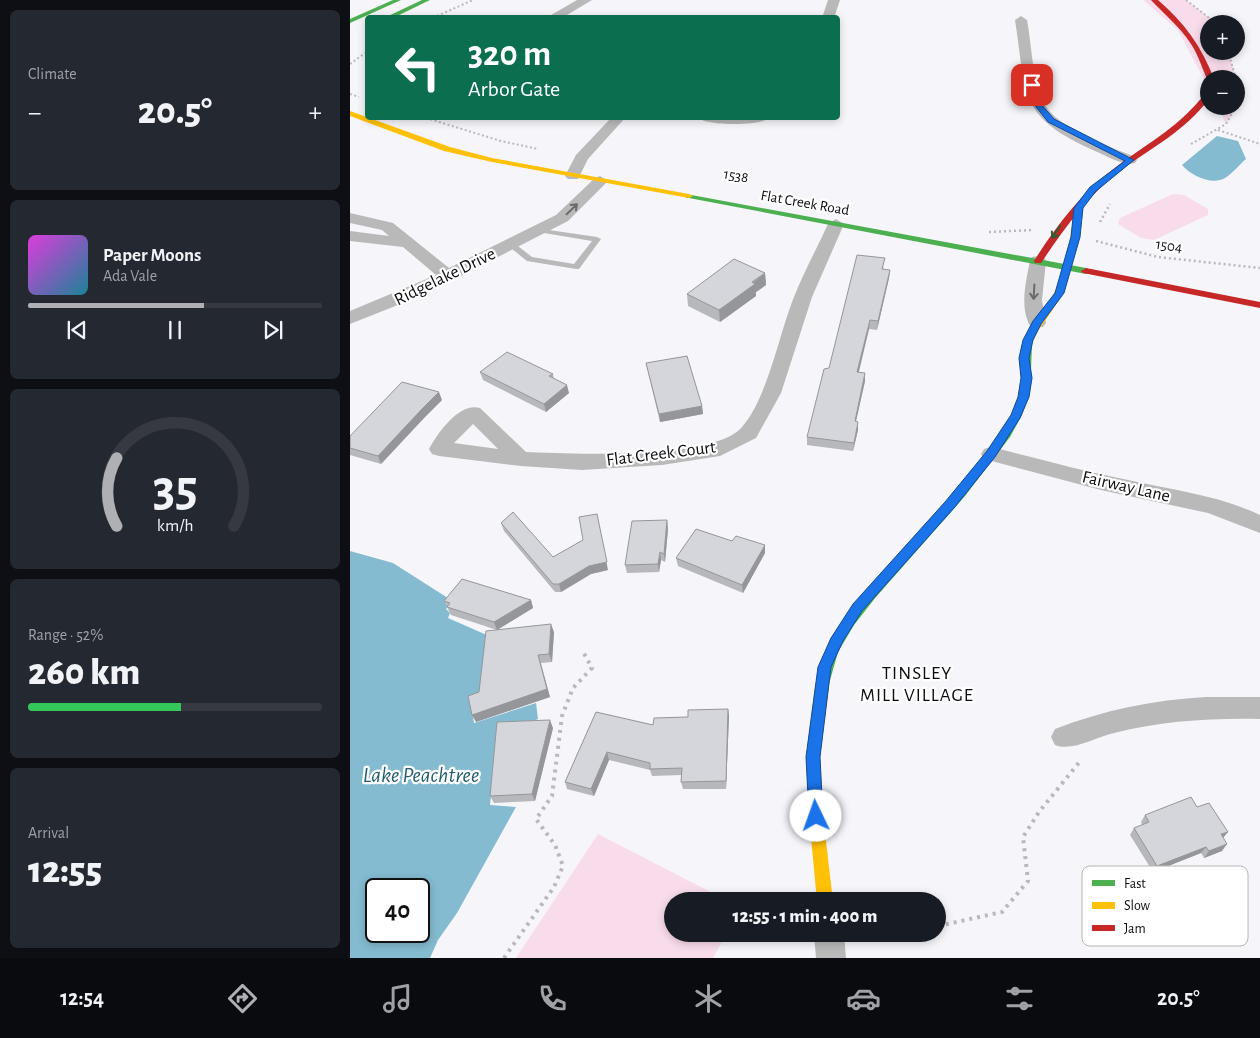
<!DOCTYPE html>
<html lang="en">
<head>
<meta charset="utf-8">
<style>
  body { margin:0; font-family:"Alegreya Sans",sans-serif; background:#242831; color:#f1f3f6; height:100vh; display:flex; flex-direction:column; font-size:19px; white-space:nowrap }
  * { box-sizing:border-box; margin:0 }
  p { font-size:16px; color:#9ea1a6 }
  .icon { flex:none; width:28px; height:28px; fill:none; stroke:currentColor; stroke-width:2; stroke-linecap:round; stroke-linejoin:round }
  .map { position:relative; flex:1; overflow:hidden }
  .sheet { display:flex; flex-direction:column; gap:10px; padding:10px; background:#0d0f14; width:350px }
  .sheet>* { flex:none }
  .banner { position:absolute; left:15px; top:15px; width:475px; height:105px; border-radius:5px; box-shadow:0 2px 8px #0003; background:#0b6e4f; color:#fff; overflow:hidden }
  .fabs { position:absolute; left:850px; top:15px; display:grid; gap:10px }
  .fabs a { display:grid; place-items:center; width:45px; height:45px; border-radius:50%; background:#171b24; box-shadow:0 2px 8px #0003; font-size:25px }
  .speed { position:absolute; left:15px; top:878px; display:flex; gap:10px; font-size:25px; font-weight:700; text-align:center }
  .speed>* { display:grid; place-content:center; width:65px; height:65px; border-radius:50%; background:#171b24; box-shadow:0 2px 8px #0003; line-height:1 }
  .speed .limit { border:2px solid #111; border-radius:8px; background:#fff; color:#111 }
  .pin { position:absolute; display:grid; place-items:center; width:42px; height:42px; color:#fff; margin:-21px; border-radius:10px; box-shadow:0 2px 8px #0006 }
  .me { position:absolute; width:55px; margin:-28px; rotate:357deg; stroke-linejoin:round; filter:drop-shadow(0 0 4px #0008) }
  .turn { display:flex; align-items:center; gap:18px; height:105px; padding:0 20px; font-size:22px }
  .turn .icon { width:65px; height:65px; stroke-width:2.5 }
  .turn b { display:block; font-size:35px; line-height:42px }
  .big { font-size:38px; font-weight:800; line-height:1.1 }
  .sheet .card { flex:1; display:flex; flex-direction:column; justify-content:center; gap:8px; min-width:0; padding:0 18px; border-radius:8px; background:#242831 }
  .sheet .dial { align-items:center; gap:0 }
  .dial svg { height:130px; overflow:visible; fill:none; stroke:#363941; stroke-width:7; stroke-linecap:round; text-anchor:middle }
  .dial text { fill:#f1f3f6; stroke:none }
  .song { display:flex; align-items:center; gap:15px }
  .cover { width:60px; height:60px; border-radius:8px; background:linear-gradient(135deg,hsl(300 70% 55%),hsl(190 70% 35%)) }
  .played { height:5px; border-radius:2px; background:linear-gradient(90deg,#aeb0b3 60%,#363941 60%) }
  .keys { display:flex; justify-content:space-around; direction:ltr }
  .heat { display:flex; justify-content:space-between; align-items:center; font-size:28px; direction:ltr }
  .charge { height:8px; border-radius:4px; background:linear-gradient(90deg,#34c759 52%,#363941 0) }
  .trip { position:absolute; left:314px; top:892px; width:282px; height:50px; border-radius:25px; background:#171b24; box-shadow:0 2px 8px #0003; font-weight:800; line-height:50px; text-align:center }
  .dock { display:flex; height:80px; justify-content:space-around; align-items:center; background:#090b0e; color:#9ea1a6 }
  .dock .icon { width:35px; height:35px }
  .dock .active { color:#aeb0b3 }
  .dock b { font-size:22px; color:#f1f3f6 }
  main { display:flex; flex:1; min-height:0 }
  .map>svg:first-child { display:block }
  .green { fill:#f9dcec }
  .water { fill:#84bbd1; fill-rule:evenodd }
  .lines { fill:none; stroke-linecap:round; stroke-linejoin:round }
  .path-far2 { stroke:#b9b8bb; stroke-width:2; stroke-dasharray:2 2.5; stroke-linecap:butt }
  .path-far1 { stroke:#b9b8bb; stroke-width:2.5; stroke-dasharray:2 3; stroke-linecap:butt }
  .path { stroke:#b9b8bb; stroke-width:4; stroke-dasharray:3 5; stroke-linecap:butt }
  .lane { fill:#b9b9ba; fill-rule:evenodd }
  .street { fill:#b9b9ba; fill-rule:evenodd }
  .fast { fill:#4caf50; fill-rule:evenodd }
  .slow { fill:#ffc107; fill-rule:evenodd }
  .jam { fill:#c62828; fill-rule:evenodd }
  .wall { fill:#b7b8bc }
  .shaded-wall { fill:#959699 }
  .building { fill:#d5d6db; stroke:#959699 }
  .oneway { stroke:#6b6b6d }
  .oneway2 { stroke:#2c5d30 }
  .route { fill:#1a73e8; stroke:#114b97 }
  .labels { text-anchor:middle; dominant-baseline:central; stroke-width:4.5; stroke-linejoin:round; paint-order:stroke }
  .far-street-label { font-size:15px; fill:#0b0b0f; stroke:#fff }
  .street-label { font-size:18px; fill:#0b0b0f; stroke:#fff }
  .neighbourhood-label { font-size:19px; letter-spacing:1px; fill:#0b0b0f; stroke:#fff }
  .near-water-label { font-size:22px; font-style:italic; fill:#1f5d72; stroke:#fff }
  .key { fill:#fff; stroke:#b6b6b7; stroke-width:1 }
  .key-label { font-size:14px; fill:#0b0b0f }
</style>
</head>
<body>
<main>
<section class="sheet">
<div class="card"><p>Climate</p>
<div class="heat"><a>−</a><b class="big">20.5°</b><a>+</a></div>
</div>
<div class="card">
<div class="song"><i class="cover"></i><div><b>Paper Moons</b><p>Ada Vale</p></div></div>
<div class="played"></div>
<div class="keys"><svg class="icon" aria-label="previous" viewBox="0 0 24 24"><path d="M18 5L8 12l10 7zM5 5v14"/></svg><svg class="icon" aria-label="pause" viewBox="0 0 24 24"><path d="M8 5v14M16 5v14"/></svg><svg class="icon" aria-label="next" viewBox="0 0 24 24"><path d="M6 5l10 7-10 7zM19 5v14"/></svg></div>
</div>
<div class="card dial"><svg viewBox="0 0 100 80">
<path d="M14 69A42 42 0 1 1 86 69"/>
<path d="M14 69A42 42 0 0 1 14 27" stroke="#aeb0b3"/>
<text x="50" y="56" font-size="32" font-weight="700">35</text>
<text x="50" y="72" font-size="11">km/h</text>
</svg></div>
<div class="card"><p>Range · 52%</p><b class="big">260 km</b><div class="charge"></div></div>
<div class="card"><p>Arrival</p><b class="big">12:55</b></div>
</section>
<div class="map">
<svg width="910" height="958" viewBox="0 0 910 958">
  <rect width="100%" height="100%" fill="#f5f5fa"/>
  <!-- green -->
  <path class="green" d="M793 0H836L867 24H859V51H878L886 79H859V89L828 30Z
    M886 80 891 98 876 124 867 106H886Z
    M823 194 834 195 858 209V215L804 240 791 238 768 224 770 218Z
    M248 834 378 901H322V934H376L363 958H166Z"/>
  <!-- water -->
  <path class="water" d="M867 136 888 141 896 159C890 164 882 174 875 178 862 186 840 175 832 165Z
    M0 551 43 563 101 600 96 609 100 613 98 618 139 636 153 668 121 702 124 723 186 703 188 719 147 736 140 805 166 807 107 913 88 940 80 958H0ZM26 889H69V931H26Z"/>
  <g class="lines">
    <!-- path-far2 -->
    <path class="path-far2" d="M836 0 867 24
      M87 16 123 0
      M878 51 886 79
      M0 64 18 51
      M0 94 9 97
      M76 118 151 141 188 149
      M868 130 910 144
      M841 144 876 124 891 98 886 80"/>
    <!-- path-far1 -->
    <path class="path-far1" d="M750 222 760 204
      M639 232 683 230
      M746 241 808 257 910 268"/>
    <!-- path -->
    <path class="path" d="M588 926 652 912 678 881 673 837 689 812 731 760
      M505 940 534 934
      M154 958 204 887 213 866 205 845 186 819 202 796 212 716 223 688 242 668 232 650"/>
    <!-- lane -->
    <path class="lane" d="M185 228 247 237 251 239 229 269H226L177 261 157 245 158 243H164L182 257 224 264 242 241 188 232H185Z"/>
    <!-- street -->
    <path class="street" d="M227 0H242L212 18H196Z
      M478 0H490L484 18H472Z
      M671 16 677 20C682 47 682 78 694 103 707 129 759 146 785 157L787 160 785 163C773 166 757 156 745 151 667 116 677 96 665 20Z
      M261 118H275L238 159 228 179H218L215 176 226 155Z
      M349 118H419C412 126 356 126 349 118Z
      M250 176 258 181 218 221 78 293 0 324V311L86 275 53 247 0 241V231L39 236 32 230 0 223V213L43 223 99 268 206 215 245 178Z
      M486 219 494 224 462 297 431 393 406 438 370 456 312 465 232 470 171 466 89 456 82 454 79 449C88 433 109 402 130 408L176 452C219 454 365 460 392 427 418 397 429 334 444 297 454 272 467 248 478 224ZM123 424 148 449 104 443Z
      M688 256 694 257 696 261 692 300 696 323 693 327H681C669 309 676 281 680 261L682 257Z
      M641 447C686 458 732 471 778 480 822 490 868 495 910 515V533L858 513 751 490 634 459 631 454 634 449Z
      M856 697H910V719C861 718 812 721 764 733 746 737 722 752 705 745L701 737 705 729C754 710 803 700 856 697Z
      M464 934H494L496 958H466Z"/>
    <!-- fast -->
    <path class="fast" d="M43 0H51L0 23V19Z
      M72 0H80L43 18H34Z
      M336 194 736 268 741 271 736 274 339 198H336Z
      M677 342 682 345 680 393 672 415 660 437 615 496 526 597 504 625 488 652 477 691 472 693 467 691 465 687C477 634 511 597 547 557 583 517 622 478 651 433 661 417 671 399 672 380 672 368 668 354 674 343Z"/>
    <!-- slow -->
    <path class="slow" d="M0 111 100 147 142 158 339 194 343 196 339 198 142 162 94 151 0 116Z
      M729 205 733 208 726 251 717 282 710 299 688 331 680 347H674L672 345C678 327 692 315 701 299 716 272 720 238 725 208Z
      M472 681 477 683 479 687 470 757 473 816 483 901H467L459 816 456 757 465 687 467 683Z"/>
    <!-- jam -->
    <path class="jam" d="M801 0H808C834 22 852 47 864 79H859L858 81C852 69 849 56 841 44 830 27 815 15 801 0Z
      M856 92H859V99C835 131 801 148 770 171 737 196 714 229 691 263H685L684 261C706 226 732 192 766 167 798 143 832 125 856 92Z
      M736 268 910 302V308L733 273 731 271Z"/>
  </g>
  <!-- wall -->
  <path class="wall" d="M534 266 533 270H540L539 278 527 330 519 329 508 372 515 381 506 421 508 430 503 451 457 445V437L479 368Z
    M415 273 416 285 406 292V296L370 322 338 306 337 294Z
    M296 363 352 406 353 414 310 422 298 372Z
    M130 372 203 374 204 379 219 393 196 412 133 380Z
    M92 400 74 418 31 464 0 455V448Z
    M317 520 318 529 315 562 311 560 309 572 277 573 275 565Z
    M151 523 203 557 258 570 241 574 211 592H205L154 531Z
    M415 545V553L393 593 328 566 326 558Z
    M181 600 183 608 147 630 204 632 202 662 191 663 200 697 126 722 129 692 147 630 101 615 94 601Z
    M378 709 379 716 376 789H333L331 782 332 775 302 776 300 770 259 760 244 796 217 789 215 782 246 712 303 725 338 717Z
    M203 728 185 801 144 803 140 796Z
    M847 807 873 838 872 851 854 858 851 853 803 872 780 835 784 828 792 825 791 822 795 815Z"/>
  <!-- shaded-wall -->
  <path class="shaded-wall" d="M540 270 539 278 527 330 528 321Z
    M415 273 416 285 406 292V296L370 322 369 310Z
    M520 320 519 329 507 380V372Z
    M515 373V381L504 430 505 421Z
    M217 385 219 393 196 412 194 404Z
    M89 392 92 400 74 418 31 464 28 456 71 410Z
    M352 406 353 414 310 422 309 414Z
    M508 422V430L503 451 504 443Z
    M247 514 258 570 241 574 211 592 209 584 239 566Z
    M317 520 318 529 315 562 314 554Z
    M415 545V553L393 593 392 585Z
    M310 552 311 560 309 572 308 564Z
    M181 600 183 608 147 630 144 622Z
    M201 624 204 632 202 662 199 654Z
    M188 655 200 697 126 722 122 715Z
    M378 709 379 716 376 789V781Z
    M200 720 203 728 185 801 182 794Z
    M257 752 259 760 244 796 241 789Z
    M878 832 873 838 871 834Z
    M877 844 872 851 854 858 859 851Z
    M856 847 851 853 803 872 807 866Z"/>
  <!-- building -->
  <path class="building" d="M507 255 535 258 532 269 540 270 528 321 520 320 507 372 515 373 505 421 508 422 504 443 457 437 474 369 479 368Z
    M384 259 415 273 402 282 405 284 369 310 337 294Z
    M157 352 203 374 199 376 217 385 194 404 130 372Z
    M337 356 352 406 309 414 296 363Z
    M52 382 89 392 71 410 28 456 0 448V436Z
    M163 512 203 557 233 540 229 517 247 514 257 562 239 566 209 584H203L151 523Z
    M317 520 314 554 310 552 308 564 275 565 282 521Z
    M346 529 382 541 386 536 415 545 392 585 326 558Z
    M112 579 181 600 144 622 97 607 100 603 94 601Z
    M201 624 199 654 188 655 197 689 122 715 118 696 129 692 136 631Z
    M378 709 376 781 331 782 332 768 300 769V763L257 752 241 789 215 782 246 712 303 725 304 718 338 717V710Z
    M200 720 182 794 140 796 147 722Z
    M841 797 847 807 859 803 878 832 871 834 877 844 859 851 856 847 807 866 784 828 799 822 795 815Z"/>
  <!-- one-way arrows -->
  <defs><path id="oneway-shaft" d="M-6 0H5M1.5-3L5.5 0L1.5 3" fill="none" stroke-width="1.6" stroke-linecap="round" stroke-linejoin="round" transform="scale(1.25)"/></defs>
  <g class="oneway">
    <use href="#oneway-shaft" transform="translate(222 209) rotate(-44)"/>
    <use href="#oneway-shaft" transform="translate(684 292) rotate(93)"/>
  </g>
  <use class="oneway2" href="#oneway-shaft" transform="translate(706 232) rotate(123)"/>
  <!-- route -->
  <path class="route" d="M682 83 686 85 690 103 704 119 784 160 746 191 733 208 730 237 714 293 691 324 683 340 679 358 682 378 679 397 670 418 645 457 604 508 512 611 493 641 481 667 470 757 473 816 471 821 466 824 461 821 459 816 456 757 468 667 481 638 503 604 595 502 637 451 661 415 668 397 671 378 669 358 673 340 683 321 705 293 721 237 724 208 740 187 775 161 698 122 683 103 679 85Z"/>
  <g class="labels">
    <!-- far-street labels -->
    <g class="far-street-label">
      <text transform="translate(386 176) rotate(10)">1538</text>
      <text transform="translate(455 203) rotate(10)">Flat Creek Road</text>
      <text transform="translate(819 246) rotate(8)">1504</text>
    </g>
    <!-- street labels -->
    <g class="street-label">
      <text transform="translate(95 277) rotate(-26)">Ridgelake Drive</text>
      <text transform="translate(311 454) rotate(-7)">Flat Creek Court</text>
      <text transform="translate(776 487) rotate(13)">Fairway Lane</text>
    </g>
    <!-- neighbourhood labels -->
    <g class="neighbourhood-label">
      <text x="567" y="673">TINSLEY<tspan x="567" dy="22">MILL VILLAGE</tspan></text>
    </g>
    <!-- near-water labels -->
    <g class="near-water-label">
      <text x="71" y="775">Lake Peachtree</text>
    </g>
  </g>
  <!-- legend -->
  <rect x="732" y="866" width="166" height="80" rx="8" class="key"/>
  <rect x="742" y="880" width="23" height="6" fill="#4caf50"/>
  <rect x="742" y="902" width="23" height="7" fill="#ffc107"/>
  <rect x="742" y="925" width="23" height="6" fill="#c62828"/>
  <g class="key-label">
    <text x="774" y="888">Fast</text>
    <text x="774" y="910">Slow</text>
    <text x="774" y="933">Jam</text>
  </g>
</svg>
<div class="fabs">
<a>+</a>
<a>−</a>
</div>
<div class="speed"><div class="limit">40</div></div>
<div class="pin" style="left:682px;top:85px;background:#d93025"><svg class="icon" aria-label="arrive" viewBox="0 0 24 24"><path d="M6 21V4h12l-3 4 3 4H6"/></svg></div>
<svg class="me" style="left:466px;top:816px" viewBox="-20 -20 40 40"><circle r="19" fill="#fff"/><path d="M0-13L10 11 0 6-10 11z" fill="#1a73e8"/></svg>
<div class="trip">12:55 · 1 min · 400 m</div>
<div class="banner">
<div class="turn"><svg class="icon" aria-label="left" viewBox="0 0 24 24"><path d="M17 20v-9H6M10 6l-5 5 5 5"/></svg><div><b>320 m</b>Arbor Gate</div></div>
</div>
</div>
</main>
<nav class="dock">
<b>12:54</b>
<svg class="icon active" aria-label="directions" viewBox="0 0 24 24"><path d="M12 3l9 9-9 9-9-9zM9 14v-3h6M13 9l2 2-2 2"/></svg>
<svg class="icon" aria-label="music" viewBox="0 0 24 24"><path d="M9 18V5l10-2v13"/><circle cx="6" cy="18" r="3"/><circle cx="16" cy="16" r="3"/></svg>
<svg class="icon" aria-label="phone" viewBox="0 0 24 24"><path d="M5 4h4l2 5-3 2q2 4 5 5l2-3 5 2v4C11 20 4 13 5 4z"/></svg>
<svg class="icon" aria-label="climate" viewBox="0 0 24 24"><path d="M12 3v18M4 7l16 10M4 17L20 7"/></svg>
<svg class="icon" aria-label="car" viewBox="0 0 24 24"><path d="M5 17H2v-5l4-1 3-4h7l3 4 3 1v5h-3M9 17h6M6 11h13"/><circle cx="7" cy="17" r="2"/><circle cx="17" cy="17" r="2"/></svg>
<svg class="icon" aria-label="filters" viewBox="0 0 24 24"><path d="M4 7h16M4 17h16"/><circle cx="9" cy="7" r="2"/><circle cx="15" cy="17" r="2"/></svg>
<b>20.5°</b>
</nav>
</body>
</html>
